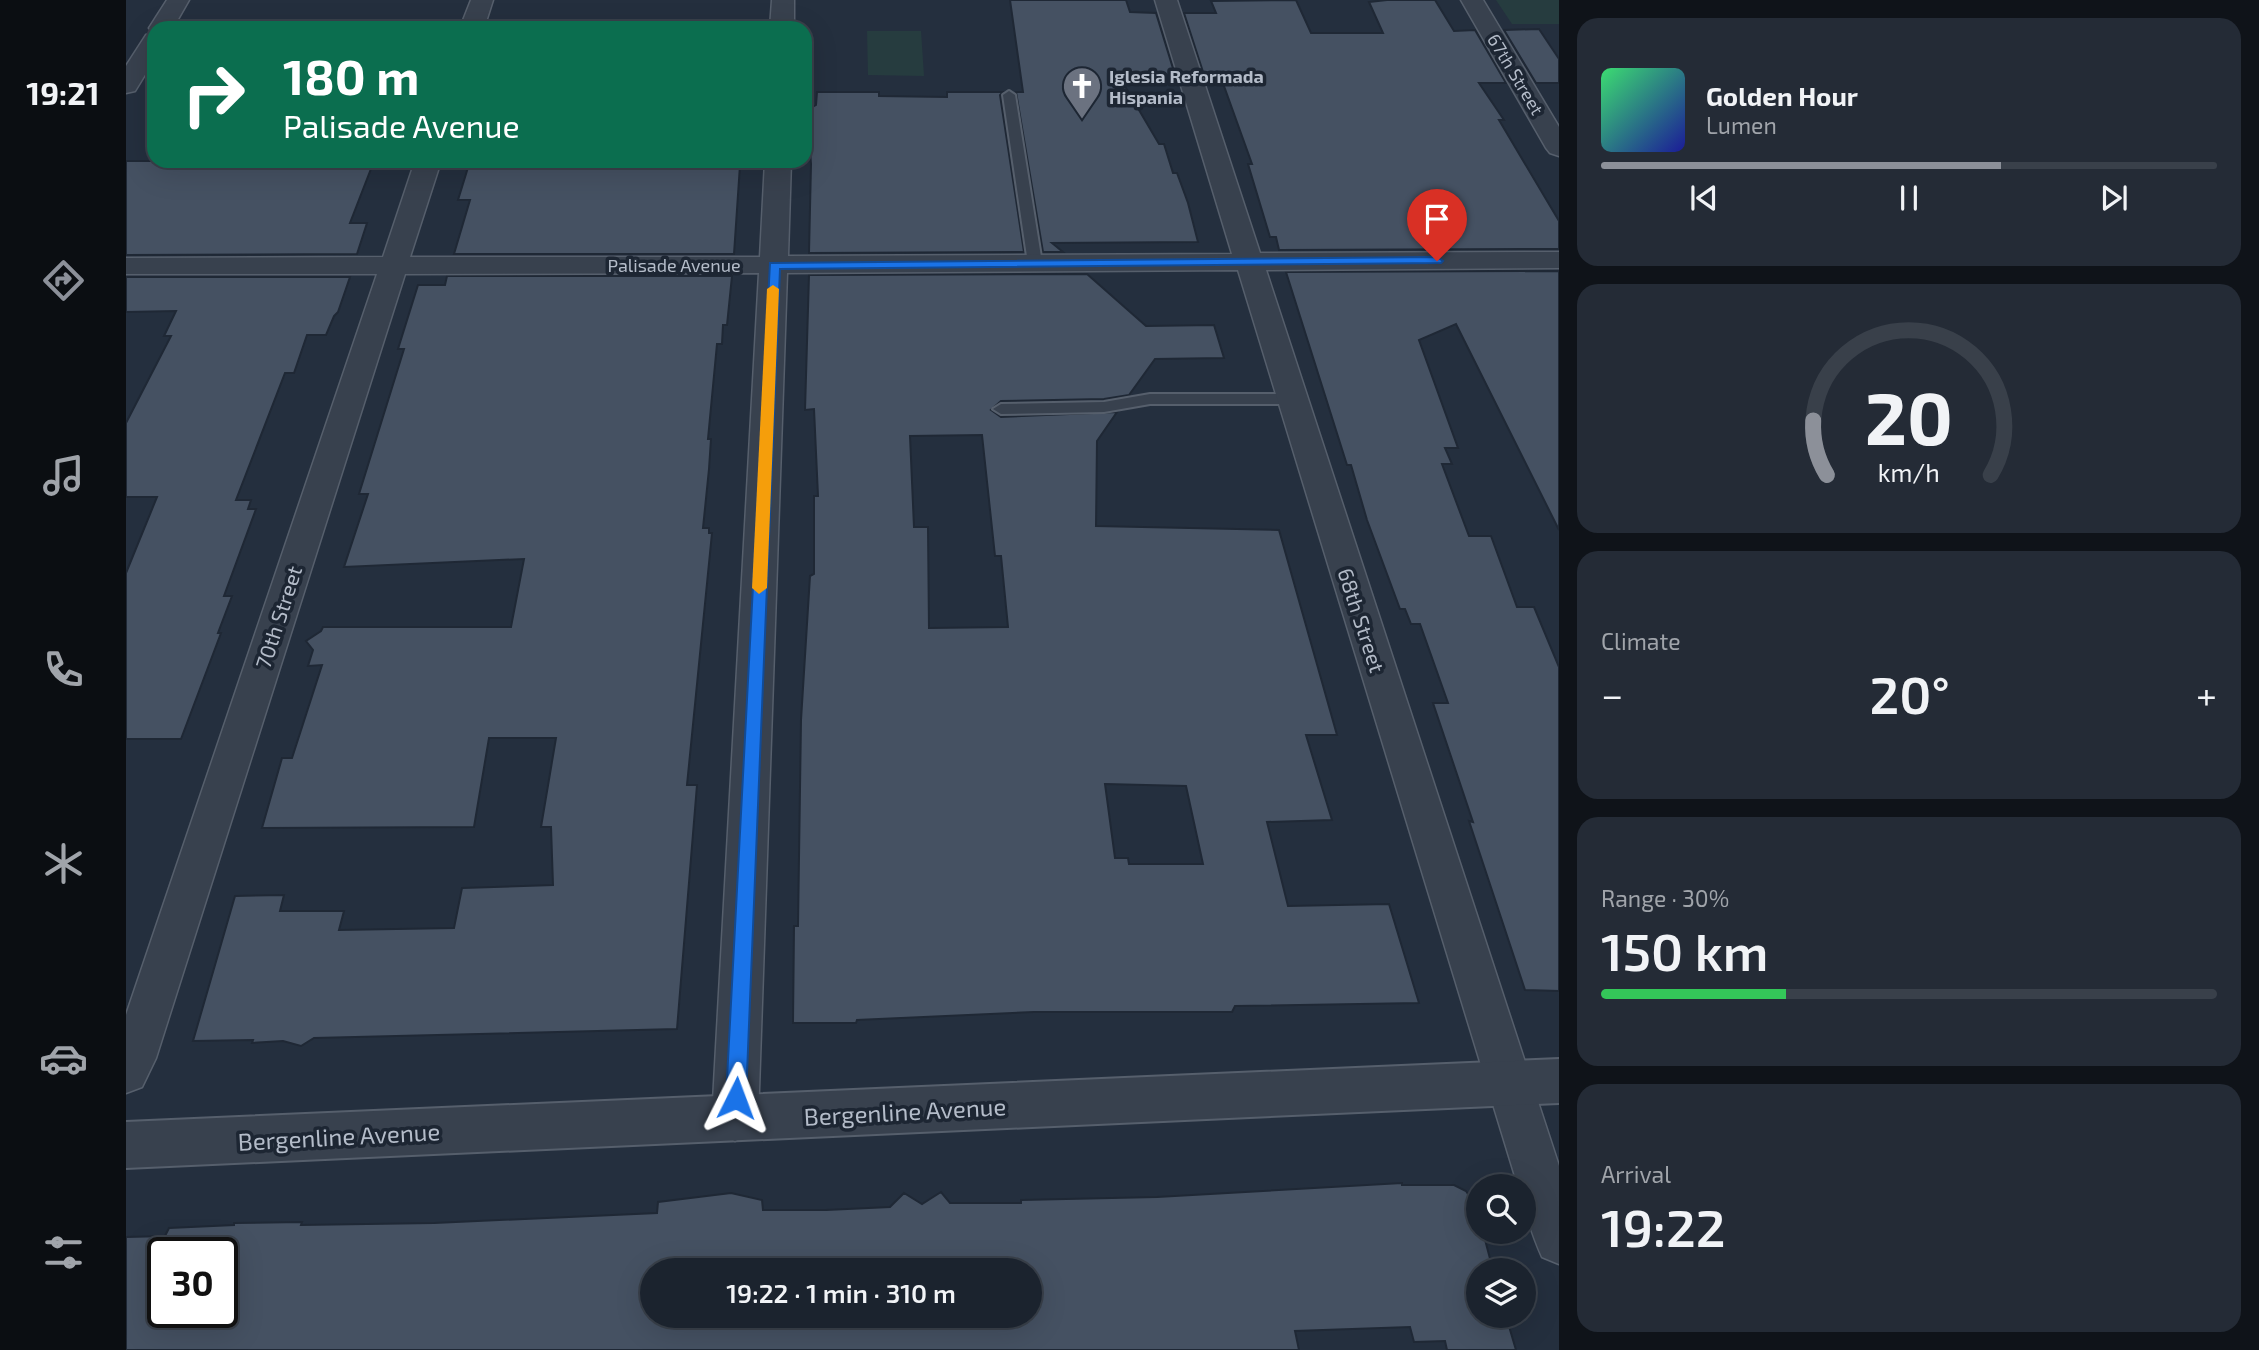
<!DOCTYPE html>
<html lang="en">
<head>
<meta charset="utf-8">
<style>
  body { margin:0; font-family:"Exo 2",sans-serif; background:#242b36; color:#f1f3f6; height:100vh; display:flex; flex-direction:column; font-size:26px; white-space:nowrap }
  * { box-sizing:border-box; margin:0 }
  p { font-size:23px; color:#a0a4aa }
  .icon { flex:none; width:38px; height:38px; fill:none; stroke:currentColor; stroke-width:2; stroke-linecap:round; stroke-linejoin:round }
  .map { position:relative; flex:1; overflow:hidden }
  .details { display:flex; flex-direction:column; gap:18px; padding:18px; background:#0f1319; width:700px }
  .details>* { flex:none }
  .banner { position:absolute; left:21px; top:21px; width:665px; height:147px; border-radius:21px; box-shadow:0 7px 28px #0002,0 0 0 2px #39404a; background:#0b6e4f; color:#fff; overflow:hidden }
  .fabs { position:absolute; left:1340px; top:1174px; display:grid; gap:14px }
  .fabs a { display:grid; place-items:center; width:70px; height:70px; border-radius:50%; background:#1b232e; box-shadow:0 7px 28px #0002,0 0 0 2px #39404a; font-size:35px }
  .speed { position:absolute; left:21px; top:1237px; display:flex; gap:14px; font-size:35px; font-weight:700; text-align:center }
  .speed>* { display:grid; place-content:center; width:91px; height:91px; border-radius:50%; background:#1b232e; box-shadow:0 7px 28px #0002,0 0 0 2px #39404a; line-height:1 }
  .speed .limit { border:4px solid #111; border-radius:10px; background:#fff; color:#111 }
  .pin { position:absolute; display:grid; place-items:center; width:60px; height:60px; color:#fff; margin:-72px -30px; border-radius:50% 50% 50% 0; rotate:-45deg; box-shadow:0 0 7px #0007 }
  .pin .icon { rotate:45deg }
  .me { position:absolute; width:77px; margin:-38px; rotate:3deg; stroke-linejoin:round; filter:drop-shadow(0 0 5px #0008) }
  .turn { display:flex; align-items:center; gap:24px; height:147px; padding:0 21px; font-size:32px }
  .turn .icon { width:91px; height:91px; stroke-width:2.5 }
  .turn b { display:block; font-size:49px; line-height:60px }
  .big { font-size:52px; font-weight:600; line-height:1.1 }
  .details .widget { flex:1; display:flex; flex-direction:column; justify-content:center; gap:10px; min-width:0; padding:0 24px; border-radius:21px; background:#242b36 }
  .details .dial { align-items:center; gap:0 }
  .dial svg { height:182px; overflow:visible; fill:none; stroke:#39404a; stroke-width:7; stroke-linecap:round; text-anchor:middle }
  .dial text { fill:#f1f3f6; stroke:none }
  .song { display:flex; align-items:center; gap:21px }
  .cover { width:84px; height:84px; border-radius:10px; background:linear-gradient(135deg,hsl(140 70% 55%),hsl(240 70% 35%)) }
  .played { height:7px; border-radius:4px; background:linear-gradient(90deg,#8c9099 65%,#39404a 65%) }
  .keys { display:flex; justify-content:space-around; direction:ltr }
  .heat { display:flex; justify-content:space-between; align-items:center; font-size:38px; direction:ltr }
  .charge { height:10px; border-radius:5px; background:linear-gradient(90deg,#34c759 30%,#39404a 0) }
  .trip { position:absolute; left:514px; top:1258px; width:402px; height:70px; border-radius:35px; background:#1b232e; box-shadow:0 7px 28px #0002,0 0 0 2px #39404a; font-weight:600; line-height:70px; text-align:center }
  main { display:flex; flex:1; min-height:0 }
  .tab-bar { display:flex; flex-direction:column; width:126px; justify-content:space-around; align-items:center; background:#0b0e12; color:#a0a4aa }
  .tab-bar .icon { width:49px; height:49px }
  .tab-bar .current { color:#8c9099 }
  .tab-bar b { font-size:32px; color:#f1f3f6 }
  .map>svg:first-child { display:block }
  .green { fill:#263c3f }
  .building { fill:#455162; stroke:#1f2835; stroke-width:2; fill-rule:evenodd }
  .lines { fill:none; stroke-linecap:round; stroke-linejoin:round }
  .service-casing { stroke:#565f6c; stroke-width:4 }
  .minor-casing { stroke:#565f6c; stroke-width:3 }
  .tertiary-casing { stroke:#565f6c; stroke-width:4 }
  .service { fill:#38414e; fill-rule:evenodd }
  .minor { fill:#38414e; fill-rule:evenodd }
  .tertiary { fill:#38414e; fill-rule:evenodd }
  .route { fill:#1a73e8; stroke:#114b97; stroke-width:2 }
  .slow { fill:#f59e0b }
  .labels { text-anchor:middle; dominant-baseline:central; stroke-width:7; stroke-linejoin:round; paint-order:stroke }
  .far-street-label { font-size:18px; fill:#b4bcc9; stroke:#1d2633 }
  .far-poi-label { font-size:18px; font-weight:bold; fill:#b4bcc9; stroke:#1d2633; text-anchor:start }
  .street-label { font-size:21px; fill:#b4bcc9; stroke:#1d2633 }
  .near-street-label { font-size:24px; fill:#b4bcc9; stroke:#1d2633 }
</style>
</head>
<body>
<main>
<nav class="tab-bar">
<b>19:21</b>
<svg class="icon current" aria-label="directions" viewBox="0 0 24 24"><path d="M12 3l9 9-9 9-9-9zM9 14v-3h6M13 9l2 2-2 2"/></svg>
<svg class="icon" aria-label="music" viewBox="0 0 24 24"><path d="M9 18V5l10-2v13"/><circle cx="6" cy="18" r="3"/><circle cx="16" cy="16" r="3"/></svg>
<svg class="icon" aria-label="phone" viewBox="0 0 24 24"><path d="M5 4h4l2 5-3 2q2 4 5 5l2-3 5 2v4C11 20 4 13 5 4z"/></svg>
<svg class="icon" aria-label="climate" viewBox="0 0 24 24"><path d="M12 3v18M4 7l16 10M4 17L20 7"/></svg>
<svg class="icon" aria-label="car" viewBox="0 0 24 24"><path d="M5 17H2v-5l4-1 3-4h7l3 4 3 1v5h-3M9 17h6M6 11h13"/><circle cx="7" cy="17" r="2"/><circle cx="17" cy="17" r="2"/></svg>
<svg class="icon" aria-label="filters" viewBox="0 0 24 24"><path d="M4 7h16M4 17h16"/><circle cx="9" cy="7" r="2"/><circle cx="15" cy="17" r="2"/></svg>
</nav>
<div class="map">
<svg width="1433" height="1350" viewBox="0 0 1433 1350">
  <rect width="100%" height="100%" fill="#242f3e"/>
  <!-- green -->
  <path class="green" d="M1370 0H1433V24H1386Z
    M741 31H795L798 76 742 75Z"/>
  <!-- building -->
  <path class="building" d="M884 0H1000L1004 12 1030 13 1049 75 993 76 1033 144H1038L1047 173H1051L1062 203 1072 242 926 243 937 252H917L890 92H897Z
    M1170 0 1185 33H1257L1243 2 1261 0H1309L1328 31 1349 30 1380 83H1353L1378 120H1373L1433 221V249L1153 250 1150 237H1144L1122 164H1126L1094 75H1078L1058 13H1090L1085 1Z
    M1413 29 1433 59V83H1410L1378 30Z
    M691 92H753V96L821 97V92H877L874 95 898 252 683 253 685 164 681 110 690 105Z
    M0 161H69L66 166 184 165 186 161H248L224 223H241L231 254 0 255Z
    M344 161 556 163V161H603V165H614L608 254H328L344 200H332Z
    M1433 271V530L1330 324 1293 340 1332 448H1319L1326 464H1316L1343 536H1365L1391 607H1408L1433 667V991L1399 990 1343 821 1347 822 1307 703H1322L1294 624H1285L1279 609H1274L1241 520 1225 465H1221L1160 272Z
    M961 274 1020 326 1088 325 1098 358 1029 359 1003 395 978 399 875 401 865 410 875 417 991 412 971 441 970 526 1153 530 1211 735H1180L1206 820 1141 822 1162 906 1263 904 1293 1003 1109 1006 1106 1012H908L731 1020 730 1023H667L668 926H672L675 720 684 576 688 574V496H692L688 409 679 410 683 275ZM856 435 869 556H875L882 627 803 628 802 527H788L784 436ZM979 784 1060 786 1077 864H1003L1002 858H989Z
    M321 276H606L601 325H597L596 344H591L582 439H585L583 469 577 528H583V533H586L561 785H571L551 1029 188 1038 175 1046 157 1041 126 1043 127 1040 67 1041 109 896 158 895 154 911H218L213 930 328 928 336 888 427 885 425 827H415L430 738H363L348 827 136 828 156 758H166L196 665 182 666 187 650 180 641 195 631 197 627H385L398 559 218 567 242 494H233L278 349H272L292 285H319Z
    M0 277H224L212 312 208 316 200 335H181L168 373H159L110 500H125L122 509H130L98 596H106L92 633H95L55 739H0V573L31 497H0V423L45 336H38L50 311 0 312Z
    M1276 1183V1185H1328L1340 1191 1349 1205 1353 1232H1357L1367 1270H1353V1316H1380L1390 1350H1321L1319 1341 1288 1342 1284 1327 1169 1331 1173 1350H0V1237L39 1236 43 1228 108 1225V1223L176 1222 175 1225 308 1223 531 1213 532 1202 605 1193 636 1200 637 1210H700L764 1207 778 1193 796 1204 815 1192 824 1203H895V1200L1031 1197ZM37 1253H96V1312H37ZM527 1270H905V1316H527Z"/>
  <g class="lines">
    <!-- service casing -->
    <g class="service-casing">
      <path id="service" d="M883 91 889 95 916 263 909 267 902 263 877 95Z
        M1024 394H1166L1174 399 1166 404H1024L978 412 875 414 867 409 875 404 978 402Z"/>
    </g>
    <!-- minor casing -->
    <g class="minor-casing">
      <path id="minor" d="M41 0H63L47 28H28V60L9 91 0 93V66L20 35 28 33 23 28Z
        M345 0H367L358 28H334Z
        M646 0H668V28H644Z
        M1029 0H1051L1134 253 1433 252V268L1140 270 1433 1166V1264L1416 1257C1406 1234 1398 1212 1398 1186H1392L1112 270 661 273 632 1119 625 1134 609 1141 593 1134 586 1119 633 273 279 274 30 1058 16 1087 0 1093V1015L251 274H0V258L257 257 289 161H315L284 257H634L639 161H665L662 256 1106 254Z
        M1335 0H1357L1433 127V156L1424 153 1420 148Z"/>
    </g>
    <!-- tertiary casing -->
    <g class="tertiary-casing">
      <path id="tertiary" d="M1433 1059V1103L0 1168V1122Z"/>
    </g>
    <!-- service -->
    <use href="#service" class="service"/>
    <!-- minor -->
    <use href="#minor" class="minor"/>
    <!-- tertiary -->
    <use href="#tertiary" class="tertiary"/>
  </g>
  <!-- route -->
  <path class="route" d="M1311 257 1317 261 1315 263 654 269 620 1098 617 1104 610 1107 603 1104 600 1098 644 263Z"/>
  <!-- slow -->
  <path class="slow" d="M647 285 653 289 641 588 633 594 626 588 641 289Z"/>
  <!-- icons -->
  <defs>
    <g id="church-pin" transform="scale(2.0125)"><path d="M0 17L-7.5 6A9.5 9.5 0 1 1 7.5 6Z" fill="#6b7280" stroke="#1d2633"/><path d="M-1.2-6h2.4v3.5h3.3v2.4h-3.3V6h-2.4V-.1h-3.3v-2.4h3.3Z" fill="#fff"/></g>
  </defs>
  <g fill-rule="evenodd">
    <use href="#church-pin" x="956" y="86"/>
  </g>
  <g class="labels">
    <!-- far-street labels -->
    <g class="far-street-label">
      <text transform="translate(1390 74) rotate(59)">67th Street</text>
      <text x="548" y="265">Palisade Avenue</text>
    </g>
    <!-- far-poi labels -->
    <g class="far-poi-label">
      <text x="983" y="76">Iglesia Reformada<tspan x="983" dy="21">Hispania</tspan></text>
    </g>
    <!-- street labels -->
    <g class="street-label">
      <text transform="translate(152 617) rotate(-72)">70th Street</text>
      <text transform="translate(1236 620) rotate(72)">68th Street</text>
    </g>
    <!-- near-street labels -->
    <g class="near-street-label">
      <text transform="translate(779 1111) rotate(-3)">Bergenline Avenue</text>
      <text transform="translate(213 1136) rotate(-3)">Bergenline Avenue</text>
    </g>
  </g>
</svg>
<div class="fabs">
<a><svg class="icon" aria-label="search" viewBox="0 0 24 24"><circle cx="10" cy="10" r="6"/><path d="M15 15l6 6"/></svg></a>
<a><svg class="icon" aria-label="layers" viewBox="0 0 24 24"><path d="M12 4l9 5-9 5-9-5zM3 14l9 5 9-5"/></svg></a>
</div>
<div class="speed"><div class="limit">30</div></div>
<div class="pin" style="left:1311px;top:261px;background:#d93025"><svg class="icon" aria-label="arrive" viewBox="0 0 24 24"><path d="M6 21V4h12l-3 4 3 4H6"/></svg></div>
<svg class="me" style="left:610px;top:1098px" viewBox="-20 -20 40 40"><path d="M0-17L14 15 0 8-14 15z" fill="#1a73e8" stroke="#fff" stroke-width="4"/></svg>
<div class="trip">19:22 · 1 min · 310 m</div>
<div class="banner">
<div class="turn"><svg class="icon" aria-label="right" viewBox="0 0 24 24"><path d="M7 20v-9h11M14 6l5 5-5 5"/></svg><div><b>180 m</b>Palisade Avenue</div></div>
</div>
</div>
<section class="details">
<div class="widget">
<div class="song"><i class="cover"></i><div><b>Golden Hour</b><p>Lumen</p></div></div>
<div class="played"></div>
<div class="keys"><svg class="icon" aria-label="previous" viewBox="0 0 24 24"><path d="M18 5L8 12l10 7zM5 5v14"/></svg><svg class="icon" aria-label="pause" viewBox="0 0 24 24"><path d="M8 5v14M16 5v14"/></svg><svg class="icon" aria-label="next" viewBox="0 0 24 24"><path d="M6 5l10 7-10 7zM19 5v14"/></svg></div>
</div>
<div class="widget dial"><svg viewBox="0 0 100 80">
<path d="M14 69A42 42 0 1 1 86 69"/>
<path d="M14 69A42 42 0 0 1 8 45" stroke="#8c9099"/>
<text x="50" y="56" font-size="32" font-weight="700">20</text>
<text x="50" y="72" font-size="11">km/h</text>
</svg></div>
<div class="widget"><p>Climate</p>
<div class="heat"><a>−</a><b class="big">20°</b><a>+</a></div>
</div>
<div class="widget"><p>Range · 30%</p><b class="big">150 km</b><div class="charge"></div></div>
<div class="widget"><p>Arrival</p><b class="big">19:22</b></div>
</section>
</main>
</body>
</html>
